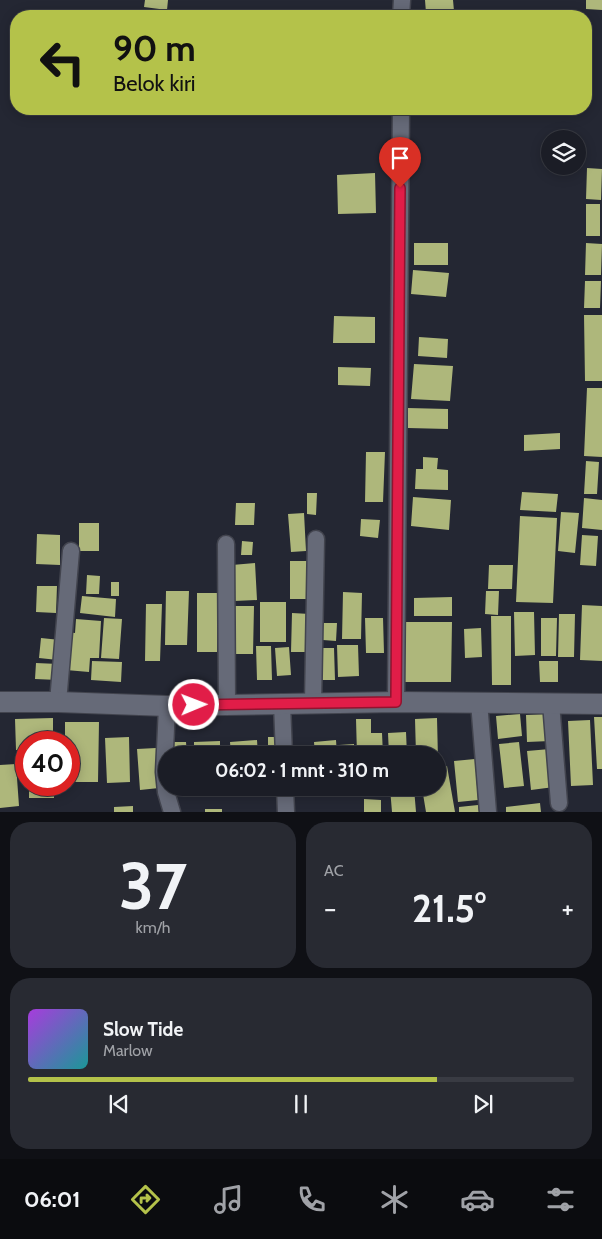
<!DOCTYPE html>
<html lang="id">
<head>
<meta charset="utf-8">
<style>
  body { margin:0; font-family:Cabin,sans-serif; background:#282a32; color:#f1f3f6; height:100vh; display:flex; flex-direction:column; font-size:19px; white-space:nowrap }
  * { box-sizing:border-box; margin:0 }
  p { font-size:16px; color:#a0a2a7 }
  .icon { flex:none; width:28px; height:28px; fill:none; stroke:currentColor; stroke-width:2; stroke-linecap:round; stroke-linejoin:round }
  .map { position:relative; height:812px; overflow:hidden }
  .details { display:flex; flex-direction:column; gap:10px; padding:10px; background:#0f1015; flex:1 }
  .details>* { flex:none }
  .hud { position:absolute; left:10px; top:10px; width:582px; height:105px; border-radius:20px; box-shadow:0 2px 12px #0003,0 0 0 1px #393b43; background:#b4c24a; color:#111; overflow:hidden }
  .controls { position:absolute; left:541px; top:130px; display:grid; gap:10px }
  .controls a { display:grid; place-items:center; width:45px; height:45px; border-radius:50%; background:#1b1d26; box-shadow:0 2px 12px #0003,0 0 0 1px #393b43; font-size:25px }
  .speed { position:absolute; left:15px; top:731px; display:flex; gap:10px; font-size:25px; font-weight:700; text-align:center }
  .speed>* { display:grid; place-content:center; width:65px; height:65px; border-radius:50%; background:#1b1d26; box-shadow:0 2px 12px #0003,0 0 0 1px #393b43; line-height:1 }
  .speed .limit { border:8px solid #d22; background:#fff; color:#111 }
  .pin { position:absolute; display:grid; place-items:center; width:42px; height:42px; color:#fff; margin:-51px -21px; border-radius:50% 50% 50% 0; rotate:-45deg; box-shadow:0 0 5px #0007 }
  .pin .icon { rotate:45deg }
  .me { position:absolute; width:55px; margin:-28px; rotate:89deg; stroke-linejoin:round; filter:drop-shadow(0 0 4px #0008) }
  .turn { display:flex; align-items:center; gap:18px; height:105px; padding:0 20px; font-size:22px }
  .turn .icon { width:65px; height:65px; stroke-width:2.5 }
  .turn b { display:block; font-size:35px; line-height:42px }
  .big { font-size:38px; font-weight:700; line-height:1.1 }
  .details .card { flex:1; display:flex; flex-direction:column; justify-content:center; gap:8px; min-width:0; padding:0 18px; border-radius:20px; background:#282a32 }
  .details .dial { align-items:center; gap:0 }
  .dial b { font-size:65px; line-height:1 }
  .song { display:flex; align-items:center; gap:15px }
  .cover { width:60px; height:60px; border-radius:8px; background:linear-gradient(135deg,hsl(280 70% 55%),hsl(180 70% 35%)) }
  .played { height:5px; border-radius:2px; background:linear-gradient(90deg,#b4c24a 75%,#393b43 75%) }
  .keys { display:flex; justify-content:space-around; direction:ltr }
  .heat { display:flex; justify-content:space-between; align-items:center; font-size:28px; direction:ltr }
  .details .tiles { flex:1; display:grid; gap:10px; grid-template-columns:1fr 1fr }
  .card:last-child { grid-column:span 2 }
  .trip { position:absolute; left:158px; top:746px; width:288px; height:50px; border-radius:25px; background:#1b1d26; box-shadow:0 2px 12px #0003,0 0 0 1px #393b43; font-weight:700; line-height:50px; text-align:center }
  .tabs { display:flex; height:80px; justify-content:space-around; align-items:center; background:#0b0c0f; color:#a0a2a7 }
  .tabs .icon { width:35px; height:35px }
  .tabs .current { color:#b4c24a }
  .tabs b { font-size:22px; color:#f1f3f6 }
  .map>svg:first-child { display:block }
  .building { fill:#aeb77b }
  .lines { fill:none; stroke-linecap:round; stroke-linejoin:round }
  .minor-casing { stroke:#42444e; stroke-width:19 }
  .tertiary-casing { stroke:#42444e; stroke-width:22 }
  .minor { stroke:#666a78; stroke-width:16 }
  .tertiary { stroke:#666a78; stroke-width:20 }
  .route-casing { stroke:#92132f; stroke-width:12 }
  .route { stroke:#e11d48; stroke-width:9 }
</style>
</head>
<body>
<div class="map">
<svg width="602" height="812" viewBox="0 0 602 812">
  <rect width="100%" height="100%" fill="#242733"/>
  <!-- building -->
  <path class="building" d="M145 0H168L167 10 144 7Z
    M425 0H453L454 11 426 13Z
    M586 0H602V10L586 9Z
    M587 168 602 169 601 200 586 199Z
    M375 173 376 213 338 214 337 175Z
    M586 204H600V236H586Z
    M414 243H448V265H414Z
    M586 243 602 244 601 275H585Z
    M413 270 449 273 446 297 411 294Z
    M585 281H601L600 308H584Z
    M584 315H602V381H585Z
    M334 316 375 317V343H333Z
    M419 337 448 339 447 358 418 356Z
    M414 364 453 366 450 401 411 399Z
    M338 367 371 368 370 386 338 385Z
    M587 388H602V457L584 456Z
    M408 408 448 409V429L408 428Z
    M560 433V449L524 451V435Z
    M366 452H385L383 502H365Z
    M423 457 438 458 437 469 448 470V490L415 489 416 469H423Z
    M586 461 599 462 597 494H584Z
    M522 492 558 494 556 512 520 510Z
    M307 493H317L316 515 307 514Z
    M413 497 451 500 449 530 411 526Z
    M584 498 602 500V530L582 528Z
    M236 503H255L254 525H235Z
    M561 512 579 513 575 553 558 551Z
    M304 513 306 551 291 552 288 514Z
    M520 516 557 518 553 603 516 602Z
    M361 519 380 520 378 538 360 536Z
    M79 523H99V551H79Z
    M37 534 60 535V565L36 564Z
    M582 535 598 536 596 566 580 565Z
    M242 541 253 542 252 555H241Z
    M290 561H309V599H290Z
    M255 563 257 600 234 601 232 565Z
    M489 565H513L512 589H488Z
    M87 575 100 576 99 594H86Z
    M111 582H119V596H111Z
    M37 586H57L56 613 36 612Z
    M166 591H189L187 645H165Z
    M486 591H499L498 615 485 614Z
    M343 592 362 593 361 639H342Z
    M197 593H218L217 652H197Z
    M82 596 116 599 115 617 80 613Z
    M452 597V616H414V598Z
    M260 602H286V642H260Z
    M146 604H162L160 661H145Z
    M582 605 602 606V661L580 660Z
    M235 606H254L253 654H234Z
    M514 612H534L535 655 515 656Z
    M292 613 310 614 309 652H291Z
    M559 614H575L574 657H558Z
    M491 616H511V685H492Z
    M104 618 122 619 119 659 101 658Z
    M365 618H383L384 653H366Z
    M541 618H557L556 656H541Z
    M76 619 101 621 99 658H90L89 672 66 670 68 632 75 633Z
    M405 622H452L451 682H405Z
    M323 623H337L336 641 323 640Z
    M481 628 482 657 465 658 464 629Z
    M41 638 60 640 58 660 39 658Z
    M337 645H358L359 676 338 677Z
    M256 646H271L272 680H257Z
    M289 647 291 675 277 676 275 648Z
    M321 648H334L335 680H322Z
    M92 661 122 662 121 682 91 680Z
    M539 661H558V682H540Z
    M36 663 58 664V680L35 679Z
    M520 714 522 736 498 739 496 716Z
    M549 714 550 741 527 742 526 715Z
    M594 717H602V769H597Z
    M53 718V742H26V750H16L15 719Z
    M437 718 438 759H436V755H416L415 719Z
    M356 719H371V733H382L383 755H357Z
    M590 720 593 785 571 786 568 721Z
    M65 722H99L98 782H69V742H65Z
    M406 732 407 755H389L388 733Z
    M129 737 130 782 107 783 105 738Z
    M268 737H282V755H268Z
    M257 740 258 755H231L230 742Z
    M336 740 337 755H315L314 742Z
    M220 741V755H194V742Z
    M169 742H186L187 755H170Z
    M519 742 524 786 504 788 499 744Z
    M354 744V755H340L339 745Z
    M156 748 159 788 140 790 137 749Z
    M550 749 554 787 531 790 527 751Z
    M475 759 478 800 458 802 454 761Z
    M16 764 19 806 0 808V765Z
    M447 766 455 812H426L422 788H436V768Z
    M29 785H54V798H29Z
    M232 788H260L261 793 233 795Z
    M362 788H384L385 795 362 796Z
    M390 788H414L416 812H392Z
    M364 799 381 800V812H364Z
    M540 803 541 812H506V807Z
    M478 805 479 812H459V807Z
    M133 806V812H114V807Z
    M205 809H222V812H205Z"/>
  <g class="lines">
    <!-- minor casing -->
    <g class="minor-casing">
      <path id="minor" d="M401 16 402 0
        M226 544 227 705
        M58 702 71 551
        M396 702 401 109
        M479 702 488 812
        M313 703 316 539
        M551 703 559 803
        M282 704 284 755
        M167 706 164 772 166 792 172 812
        M285 788 286 812"/>
    </g>
    <!-- tertiary casing -->
    <g class="tertiary-casing">
      <path id="tertiary" d="M0 702H58L167 706 396 702 602 704"/>
    </g>
    <!-- minor -->
    <use href="#minor" class="minor"/>
    <!-- tertiary -->
    <use href="#tertiary" class="tertiary"/>
  </g>
  <g class="lines">
    <!-- route casing -->
    <g class="route-casing">
      <path id="route" d="M194 705 396 702 400 188"/>
    </g>
    <!-- route -->
    <use href="#route" class="route"/>
  </g>
</svg>
<div class="controls">
<a><svg class="icon" aria-label="layers" viewBox="0 0 24 24"><path d="M12 4l9 5-9 5-9-5zM3 14l9 5 9-5"/></svg></a>
</div>
<div class="speed"><div class="limit">40</div></div>
<div class="pin" style="left:400px;top:188px;background:#d93025"><svg class="icon" aria-label="arrive" viewBox="0 0 24 24"><path d="M6 21V4h12l-3 4 3 4H6"/></svg></div>
<svg class="me" style="left:194px;top:705px" viewBox="-20 -20 40 40"><circle r="17" fill="#e11d48" stroke="#fff" stroke-width="3"/><path d="M0-11L8 9 0 5-8 9z" fill="#fff"/></svg>
<div class="trip">06:02 · 1 mnt · 310 m</div>
<div class="hud">
<div class="turn"><svg class="icon" aria-label="left" viewBox="0 0 24 24"><path d="M17 20v-9H6M10 6l-5 5 5 5"/></svg><div><b>90 m</b>Belok kiri</div></div>
</div>
</div>
<section class="details">
<div class="tiles">
<div class="card dial"><b>37</b><p>km/h</p></div>
<div class="card"><p>AC</p>
<div class="heat"><a>−</a><b class="big">21.5°</b><a>+</a></div>
</div>
<div class="card">
<div class="song"><i class="cover"></i><div><b>Slow Tide</b><p>Marlow</p></div></div>
<div class="played"></div>
<div class="keys"><svg class="icon" aria-label="previous" viewBox="0 0 24 24"><path d="M18 5L8 12l10 7zM5 5v14"/></svg><svg class="icon" aria-label="pause" viewBox="0 0 24 24"><path d="M8 5v14M16 5v14"/></svg><svg class="icon" aria-label="next" viewBox="0 0 24 24"><path d="M6 5l10 7-10 7zM19 5v14"/></svg></div>
</div>
</div>
</section>
<nav class="tabs">
<b>06:01</b>
<svg class="icon current" aria-label="directions" viewBox="0 0 24 24"><path d="M12 3l9 9-9 9-9-9zM9 14v-3h6M13 9l2 2-2 2"/></svg>
<svg class="icon" aria-label="music" viewBox="0 0 24 24"><path d="M9 18V5l10-2v13"/><circle cx="6" cy="18" r="3"/><circle cx="16" cy="16" r="3"/></svg>
<svg class="icon" aria-label="phone" viewBox="0 0 24 24"><path d="M5 4h4l2 5-3 2q2 4 5 5l2-3 5 2v4C11 20 4 13 5 4z"/></svg>
<svg class="icon" aria-label="climate" viewBox="0 0 24 24"><path d="M12 3v18M4 7l16 10M4 17L20 7"/></svg>
<svg class="icon" aria-label="car" viewBox="0 0 24 24"><path d="M5 17H2v-5l4-1 3-4h7l3 4 3 1v5h-3M9 17h6M6 11h13"/><circle cx="7" cy="17" r="2"/><circle cx="17" cy="17" r="2"/></svg>
<svg class="icon" aria-label="filters" viewBox="0 0 24 24"><path d="M4 7h16M4 17h16"/><circle cx="9" cy="7" r="2"/><circle cx="15" cy="17" r="2"/></svg>
</nav>
</body>
</html>
